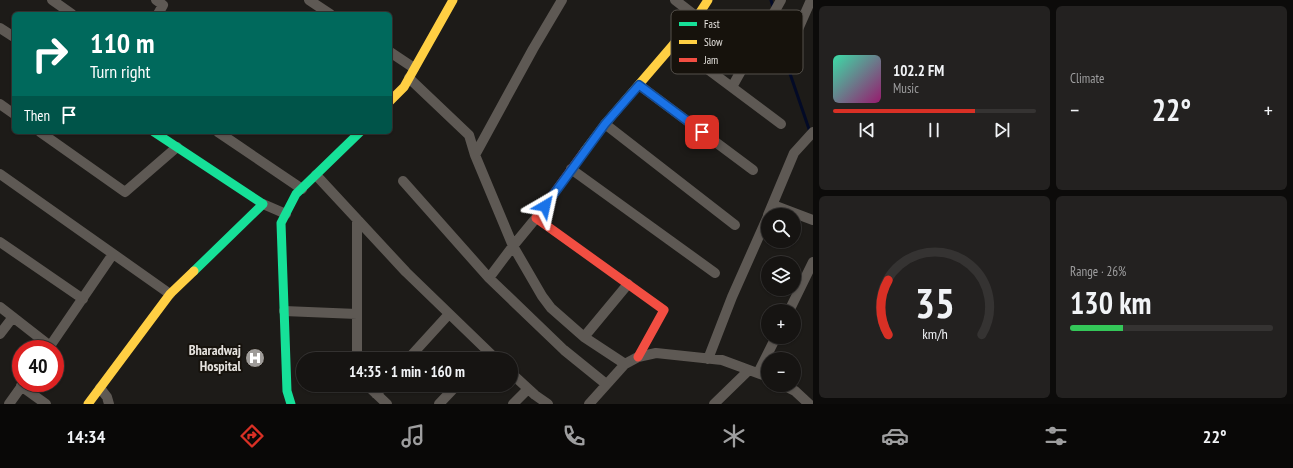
<!DOCTYPE html>
<html lang="en">
<head>
<meta charset="utf-8">
<style>
  body { margin:0; font-family:"PT Sans Narrow",sans-serif; background:#232120; color:#f1f3f6; height:100vh; display:flex; flex-direction:column; font-size:15px; white-space:nowrap }
  * { box-sizing:border-box; margin:0 }
  p { font-size:13px; color:#9e9e9f }
  .icon { flex:none; width:22px; height:22px; fill:none; stroke:currentColor; stroke-width:2; stroke-linecap:round; stroke-linejoin:round }
  .map { position:relative; flex:1; overflow:hidden }
  .panel { display:flex; flex-direction:column; gap:6px; padding:6px; background:#0c0b0a; width:480px }
  .panel>* { flex:none }
  .banner { position:absolute; left:12px; top:12px; width:380px; height:122px; border-radius:6px; box-shadow:0 1px 3px #0004,0 0 0 1px #353332; background:#00695c; color:#fff; overflow:hidden }
  .tools { position:absolute; left:761px; top:208px; display:grid; gap:8px }
  .tools a { display:grid; place-items:center; width:40px; height:40px; border-radius:50%; background:#161412; box-shadow:0 1px 3px #0004,0 0 0 1px #353332; font-size:20px }
  .speed { position:absolute; left:12px; top:340px; display:flex; gap:8px; font-size:20px; font-weight:700; text-align:center }
  .speed>* { display:grid; place-content:center; width:52px; height:52px; border-radius:50%; background:#161412; box-shadow:0 1px 3px #0004,0 0 0 1px #353332; line-height:1 }
  .speed .limit { border:6px solid #d22; background:#fff; color:#111 }
  .pin { position:absolute; display:grid; place-items:center; width:34px; height:34px; color:#fff; margin:-17px; border-radius:8px; box-shadow:0 2px 6px #0006 }
  .me { position:absolute; width:44px; margin:-22px; rotate:36deg; stroke-linejoin:round; filter:drop-shadow(0 0 3px #0008) }
  .turn { display:flex; align-items:center; gap:14px; height:84px; padding:0 12px; font-size:18px }
  .turn .icon { width:52px; height:52px; stroke-width:2.5 }
  .turn b { display:block; font-size:28px; line-height:34px }
  .then { display:flex; align-items:center; height:38px; padding:0 12px; background:#0003; gap:8px; font-size:15px }
  .big { font-size:30px; font-weight:600; line-height:1.1 }
  .panel .widget { flex:1; display:flex; flex-direction:column; justify-content:center; gap:6px; min-width:0; padding:0 14px; border-radius:6px; background:#232120 }
  .panel .dial { align-items:center; gap:0 }
  .dial svg { height:104px; overflow:visible; fill:none; stroke:#353332; stroke-width:7; stroke-linecap:round; text-anchor:middle }
  .dial text { fill:#f1f3f6; stroke:none }
  .song { display:flex; align-items:center; gap:12px }
  .cover { width:48px; height:48px; border-radius:6px; background:linear-gradient(135deg,hsl(160 70% 55%),hsl(320 70% 35%)) }
  .played { height:4px; border-radius:2px; background:linear-gradient(90deg,#d93025 70%,#353332 70%) }
  .keys { display:flex; justify-content:space-around; direction:ltr }
  .heat { display:flex; justify-content:space-between; align-items:center; font-size:22px; direction:ltr }
  .charge { height:6px; border-radius:3px; background:linear-gradient(90deg,#34c759 26%,#353332 0) }
  .panel .tiles { flex:1; display:grid; gap:6px; grid-template-columns:repeat(2,1fr) }
  .trip { position:absolute; left:296px; top:352px; width:222px; height:40px; border-radius:20px; background:#161412; box-shadow:0 1px 3px #0004,0 0 0 1px #353332; font-weight:600; line-height:40px; text-align:center }
  .tabs { display:flex; height:64px; justify-content:space-around; align-items:center; background:#090807; color:#9e9e9f }
  .tabs .icon { width:28px; height:28px }
  .tabs .current { color:#d93025 }
  .tabs b { font-size:18px; color:#f1f3f6 }
  main { display:flex; flex:1; min-height:0 }
  .map>svg:first-child { display:block }
  .lines { fill:none; stroke-linecap:round; stroke-linejoin:round }
  .stream { stroke:#030a26; stroke-width:3 }
  .street { stroke:#5e5954; stroke-width:10 }
  .fast { stroke:#16e098; stroke-width:9 }
  .slow { stroke:#ffcf43; stroke-width:9 }
  .jam { stroke:#f24e42; stroke-width:9 }
  .route-casing { stroke:#114b97; stroke-width:10 }
  .route { stroke:#1a73e8; stroke-width:7 }
  .labels { text-anchor:middle; dominant-baseline:central; stroke-width:4; stroke-linejoin:round; paint-order:stroke }
  .poi-label { font-size:14px; font-weight:bold; fill:#e5e2de; stroke:#16120c; text-anchor:end }
  .key { fill:#16120c; stroke:#54504b; stroke-width:1 }
  .key-label { font-size:11px; fill:#e5e2de }
</style>
</head>
<body>
<main>
<div class="map">
<svg width="813" height="404" viewBox="0 0 813 404">
  <rect width="100%" height="100%" fill="#1d1b18"/>
  <g class="lines">
    <!-- stream -->
    <path class="stream" d="M771 0 773 7
      M775 16 785 59 810 132"/>
    <!-- street -->
    <path class="street" d="M52 0 72 14
      M156 0 163 5 158 14
      M309 0 330 14
      M675 0 697 17
      M0 28 14 37
      M674 44 781 124
      M390 52 414 68
      M788 52 811 0
      M409 78 469 135 475 155 513 246 542 296 551 308 584 337 625 364
      M639 85 753 170
      M732 87 781 0
      M0 104 14 114
      M605 124 735 225
      M40 132 125 192 177 147
      M218 132 302 189
      M475 155 533 49 562 0
      M571 169 715 273
      M0 174 170 294
      M316 175 406 272 496 359
      M403 181 489 278 564 350 606 384
      M263 204 286 214
      M773 205 813 220
      M768 215 794 153 813 132
      M0 242 83 299
      M489 278 513 246 536 218
      M0 307 50 346
      M284 311 357 314
      M789 311 813 262
      M0 334 13 317
      M584 337 628 284
      M48 349 113 254
      M357 359V219
      M408 359 449 314
      M708 359 732 297 768 216
      M511 373 535 395 548 404
      M758 373 776 337
      M367 385 387 404
      M783 385 795 391 809 404
      M21 386 46 404
      M100 388 107 397 109 404
      M376 394 385 385
      M9 404 24 383
      M439 404 457 385
      M513 404 528 389
      M589 404 625 364 638 357 656 353 722 360 768 377
      M714 404 749 370"/>
    <!-- fast -->
    <path class="fast" d="M154 132 263 204 194 271
      M291 404 287 391 281 223 296 194 360 132"/>
    <!-- slow -->
    <path class="slow" d="M390 101 404 87 453 0
      M584 152 605 124 697 17 708 0
      M88 404 170 294 194 271"/>
    <!-- jam -->
    <path class="jam" d="M584 152 536 218 664 310 638 357"/>
  </g>
  <g class="lines">
    <!-- route casing -->
    <g class="route-casing">
      <path id="route" d="M545 206 605 124 639 85 702 132"/>
    </g>
    <!-- route -->
    <use href="#route" class="route"/>
  </g>
  <!-- icons -->
  <defs>
    <g id="hospital-disc" transform="scale(1)"><circle r="9.5" fill="#9f9c99" stroke="#16120c"/><path d="M-5-5h3v3.5h4V-5h3V5h-3V1.5h-4V5h-3Z" fill="#fff"/></g>
  </defs>
  <g fill-rule="evenodd">
    <use href="#hospital-disc" x="255" y="358"/>
  </g>
  <g class="labels">
    <!-- poi labels -->
    <g class="poi-label">
      <text x="241" y="350">Bharadwaj<tspan x="241" dy="16">Hospital</tspan></text>
    </g>
  </g>
  <!-- legend -->
  <rect x="671" y="10" width="132" height="64" rx="6" class="key"/>
  <rect x="679" y="22" width="18" height="4" fill="#16e098"/>
  <rect x="679" y="40" width="18" height="4" fill="#ffcf43"/>
  <rect x="679" y="58" width="18" height="4" fill="#f24e42"/>
  <g class="key-label">
    <text x="704" y="28">Fast</text>
    <text x="704" y="46">Slow</text>
    <text x="704" y="64">Jam</text>
  </g>
</svg>
<div class="tools">
<a><svg class="icon" aria-label="search" viewBox="0 0 24 24"><circle cx="10" cy="10" r="6"/><path d="M15 15l6 6"/></svg></a>
<a><svg class="icon" aria-label="layers" viewBox="0 0 24 24"><path d="M12 4l9 5-9 5-9-5zM3 14l9 5 9-5"/></svg></a>
<a>+</a>
<a>−</a>
</div>
<div class="speed"><div class="limit">40</div></div>
<div class="pin" style="left:702px;top:132px;background:#d93025"><svg class="icon" aria-label="arrive" viewBox="0 0 24 24"><path d="M6 21V4h12l-3 4 3 4H6"/></svg></div>
<svg class="me" style="left:545px;top:206px" viewBox="-20 -20 40 40"><path d="M0-17L14 15 0 8-14 15z" fill="#1a73e8" stroke="#fff" stroke-width="4"/></svg>
<div class="trip">14:35 · 1 min · 160 m</div>
<div class="banner">
<div class="turn"><svg class="icon" aria-label="right" viewBox="0 0 24 24"><path d="M7 20v-9h11M14 6l5 5-5 5"/></svg><div><b>110 m</b>Turn right</div></div>
<div class="then">Then<svg class="icon" aria-label="arrive" viewBox="0 0 24 24"><path d="M6 21V4h12l-3 4 3 4H6"/></svg></div>
</div>
</div>
<section class="panel">
<div class="tiles">
<div class="widget">
<div class="song"><i class="cover"></i><div><b>102.2 FM</b><p>Music</p></div></div>
<div class="played"></div>
<div class="keys"><svg class="icon" aria-label="previous" viewBox="0 0 24 24"><path d="M18 5L8 12l10 7zM5 5v14"/></svg><svg class="icon" aria-label="pause" viewBox="0 0 24 24"><path d="M8 5v14M16 5v14"/></svg><svg class="icon" aria-label="next" viewBox="0 0 24 24"><path d="M6 5l10 7-10 7zM19 5v14"/></svg></div>
</div>
<div class="widget"><p>Climate</p>
<div class="heat"><a>−</a><b class="big">22°</b><a>+</a></div>
</div>
<div class="widget dial"><svg viewBox="0 0 100 80">
<path d="M14 69A42 42 0 1 1 86 69"/>
<path d="M14 69A42 42 0 0 1 14 27" stroke="#d93025"/>
<text x="50" y="56" font-size="32" font-weight="700">35</text>
<text x="50" y="72" font-size="11">km/h</text>
</svg></div>
<div class="widget"><p>Range · 26%</p><b class="big">130 km</b><div class="charge"></div></div>
</div>
</section>
</main>
<nav class="tabs">
<b>14:34</b>
<svg class="icon current" aria-label="directions" viewBox="0 0 24 24"><path d="M12 3l9 9-9 9-9-9zM9 14v-3h6M13 9l2 2-2 2"/></svg>
<svg class="icon" aria-label="music" viewBox="0 0 24 24"><path d="M9 18V5l10-2v13"/><circle cx="6" cy="18" r="3"/><circle cx="16" cy="16" r="3"/></svg>
<svg class="icon" aria-label="phone" viewBox="0 0 24 24"><path d="M5 4h4l2 5-3 2q2 4 5 5l2-3 5 2v4C11 20 4 13 5 4z"/></svg>
<svg class="icon" aria-label="climate" viewBox="0 0 24 24"><path d="M12 3v18M4 7l16 10M4 17L20 7"/></svg>
<svg class="icon" aria-label="car" viewBox="0 0 24 24"><path d="M5 17H2v-5l4-1 3-4h7l3 4 3 1v5h-3M9 17h6M6 11h13"/><circle cx="7" cy="17" r="2"/><circle cx="17" cy="17" r="2"/></svg>
<svg class="icon" aria-label="filters" viewBox="0 0 24 24"><path d="M4 7h16M4 17h16"/><circle cx="9" cy="7" r="2"/><circle cx="15" cy="17" r="2"/></svg>
<b>22°</b>
</nav>
</body>
</html>
